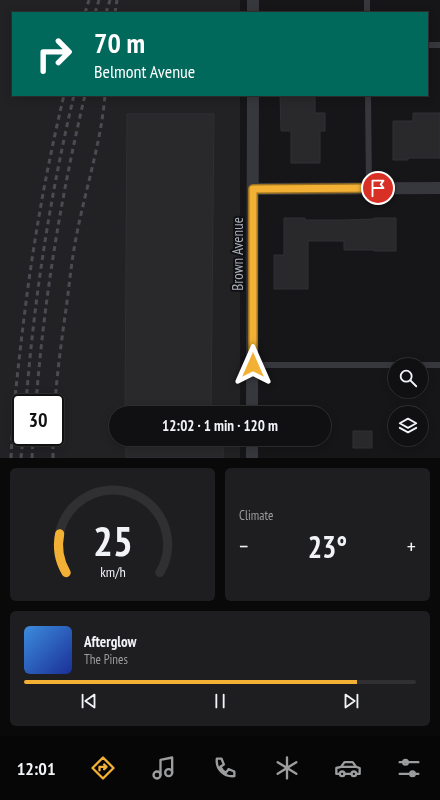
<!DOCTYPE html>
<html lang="en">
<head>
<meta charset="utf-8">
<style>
  body { margin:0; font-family:"PT Sans Narrow",sans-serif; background:#1e1e20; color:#f1f3f6; height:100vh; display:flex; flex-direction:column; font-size:15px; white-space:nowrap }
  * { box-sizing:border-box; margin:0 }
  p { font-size:13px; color:#9c9d9f }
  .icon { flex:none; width:22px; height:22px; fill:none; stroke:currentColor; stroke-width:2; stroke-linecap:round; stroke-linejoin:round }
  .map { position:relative; height:458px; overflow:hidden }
  .side { display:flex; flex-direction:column; gap:10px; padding:10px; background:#09090a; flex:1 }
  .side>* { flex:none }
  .top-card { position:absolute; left:12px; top:12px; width:416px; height:84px; border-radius:0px; box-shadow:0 2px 10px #0003,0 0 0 1px #303032; background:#00695c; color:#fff; overflow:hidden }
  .buttons { position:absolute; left:388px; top:358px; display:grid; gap:8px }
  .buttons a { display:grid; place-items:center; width:40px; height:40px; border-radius:50%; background:#101012; box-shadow:0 2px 10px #0003,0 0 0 1px #303032; font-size:20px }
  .speed { position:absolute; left:12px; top:394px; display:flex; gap:8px; font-size:20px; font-weight:700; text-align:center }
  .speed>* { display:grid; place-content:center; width:52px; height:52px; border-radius:50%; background:#101012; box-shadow:0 2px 10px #0003,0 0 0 1px #303032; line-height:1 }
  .speed .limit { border:2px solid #111; border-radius:6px; background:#fff; color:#111 }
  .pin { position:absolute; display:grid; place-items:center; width:34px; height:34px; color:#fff; margin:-17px; border:2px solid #fff; border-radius:50%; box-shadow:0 1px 4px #0007 }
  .me { position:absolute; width:44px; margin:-22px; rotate:0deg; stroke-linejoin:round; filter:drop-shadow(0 0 3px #0008) }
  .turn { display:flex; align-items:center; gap:14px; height:84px; padding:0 16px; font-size:18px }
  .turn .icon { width:52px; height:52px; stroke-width:2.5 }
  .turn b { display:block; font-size:28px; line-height:34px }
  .big { font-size:30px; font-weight:700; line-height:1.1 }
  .side .card { flex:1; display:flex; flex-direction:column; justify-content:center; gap:6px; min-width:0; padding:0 14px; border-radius:6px; background:#1e1e20 }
  .side .dial { align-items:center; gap:0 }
  .dial svg { height:104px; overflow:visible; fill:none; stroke:#303032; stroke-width:7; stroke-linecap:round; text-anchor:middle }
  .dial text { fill:#f1f3f6; stroke:none }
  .song { display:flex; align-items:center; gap:12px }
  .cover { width:48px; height:48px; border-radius:6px; background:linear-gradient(135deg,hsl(210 70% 55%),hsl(230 70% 35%)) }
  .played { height:4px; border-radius:2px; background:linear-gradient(90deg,#f2b134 85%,#303032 85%) }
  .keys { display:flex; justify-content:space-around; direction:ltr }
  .heat { display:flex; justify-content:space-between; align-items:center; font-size:22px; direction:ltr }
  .side .tiles { flex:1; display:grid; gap:10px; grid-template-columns:1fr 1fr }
  .card:last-child { grid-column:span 2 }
  .trip { position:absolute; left:109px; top:406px; width:222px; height:40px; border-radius:20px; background:#101012; box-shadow:0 2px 10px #0003,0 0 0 1px #303032; font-weight:700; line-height:40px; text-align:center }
  .tab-bar { display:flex; height:64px; justify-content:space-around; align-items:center; background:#060607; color:#9c9d9f }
  .tab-bar .icon { width:28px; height:28px }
  .tab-bar .active { color:#f2b134 }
  .tab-bar b { font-size:18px; color:#f1f3f6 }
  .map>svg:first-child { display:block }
  .built { fill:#222225; fill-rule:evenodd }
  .building { fill:#29292c; stroke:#303034 }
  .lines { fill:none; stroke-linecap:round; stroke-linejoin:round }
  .service { stroke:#37383d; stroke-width:6 }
  .minor { stroke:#37383d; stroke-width:12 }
  .rail { stroke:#4a4c52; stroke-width:3; stroke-dasharray:5 4; stroke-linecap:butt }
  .route-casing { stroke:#9d7322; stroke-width:10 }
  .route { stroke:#f2b134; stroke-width:7 }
  .labels { text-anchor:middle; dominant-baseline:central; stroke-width:4; stroke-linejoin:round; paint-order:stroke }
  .street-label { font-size:15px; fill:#a8adb8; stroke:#111113 }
</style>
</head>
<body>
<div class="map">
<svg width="440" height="458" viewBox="0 0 440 458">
  <rect width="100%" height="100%" fill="#161618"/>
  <!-- built -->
  <path class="built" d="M0 0H240V13H13V95H240V413H116V439H240V458H0ZM21 403H55V437H21Z"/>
  <!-- building -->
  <path class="building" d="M280 95H315V113H325V131H320V163H291V131H281Z
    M413 113H440V158H408V160H393V121H413Z
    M127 114H214L211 413H125Z
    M284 218H305V220H343L374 219V218H396V251H374V250H344V241H308V289H274V255H284Z
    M353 431H372V448H353Z
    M126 444H223V458H126Z"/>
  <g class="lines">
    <!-- service -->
    <path class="service" d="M367 0V13
      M427 45H440
      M368 95 369 188
      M253 365H395
      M421 365H440"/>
    <!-- minor -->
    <path class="minor" d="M253 0V13
      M253 189 440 188
      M252 413 253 95
      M252 458V439"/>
    <!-- rail -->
    <path class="rail" d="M85 13 89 0
      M95 13 99 0
      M106 13 110 0
      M115 13 117 0
      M26 403C34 299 50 196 74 95
      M36 403C44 299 61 196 85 95
      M55 403C57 374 61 345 65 316 69 290 71 263 76 238 85 190 101 144 105 95
      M11 458C13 408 19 359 25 310 34 238 47 166 64 95
      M21 458 23 437
      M32 458 33 437
      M53 458V437"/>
  </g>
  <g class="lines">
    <!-- route casing -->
    <g class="route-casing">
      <path id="route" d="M253 365V189L378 188"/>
    </g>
    <!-- route -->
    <use href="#route" class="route"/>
  </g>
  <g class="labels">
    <!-- street labels -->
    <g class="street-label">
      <text transform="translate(237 254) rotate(-90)">Brown Avenue</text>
    </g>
  </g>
</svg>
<div class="buttons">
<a><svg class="icon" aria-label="search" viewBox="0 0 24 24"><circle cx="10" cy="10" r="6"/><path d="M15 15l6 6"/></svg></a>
<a><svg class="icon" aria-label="layers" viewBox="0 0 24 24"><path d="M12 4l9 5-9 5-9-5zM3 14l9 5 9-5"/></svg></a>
</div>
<div class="speed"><div class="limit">30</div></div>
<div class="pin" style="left:378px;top:188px;background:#d93025"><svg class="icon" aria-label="arrive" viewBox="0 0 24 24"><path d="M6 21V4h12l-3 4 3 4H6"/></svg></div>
<svg class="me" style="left:253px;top:365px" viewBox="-20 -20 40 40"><path d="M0-17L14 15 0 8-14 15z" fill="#f2b134" stroke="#fff" stroke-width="4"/></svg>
<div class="trip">12:02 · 1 min · 120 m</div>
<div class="top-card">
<div class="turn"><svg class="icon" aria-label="right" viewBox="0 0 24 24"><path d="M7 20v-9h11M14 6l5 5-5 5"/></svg><div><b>70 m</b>Belmont Avenue</div></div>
</div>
</div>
<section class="side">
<div class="tiles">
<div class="card dial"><svg viewBox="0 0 100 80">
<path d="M14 69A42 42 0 1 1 86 69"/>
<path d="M14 69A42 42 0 0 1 9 39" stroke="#f2b134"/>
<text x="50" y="56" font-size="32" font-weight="700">25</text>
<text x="50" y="72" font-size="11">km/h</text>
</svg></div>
<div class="card"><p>Climate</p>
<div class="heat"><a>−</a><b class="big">23°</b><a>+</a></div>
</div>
<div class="card">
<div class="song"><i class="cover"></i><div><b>Afterglow</b><p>The Pines</p></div></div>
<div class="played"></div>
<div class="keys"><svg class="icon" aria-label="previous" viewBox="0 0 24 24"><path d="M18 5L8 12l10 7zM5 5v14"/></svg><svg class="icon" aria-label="pause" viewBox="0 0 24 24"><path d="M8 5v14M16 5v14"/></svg><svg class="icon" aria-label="next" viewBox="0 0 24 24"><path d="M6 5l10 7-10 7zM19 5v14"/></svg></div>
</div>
</div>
</section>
<nav class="tab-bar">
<b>12:01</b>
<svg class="icon active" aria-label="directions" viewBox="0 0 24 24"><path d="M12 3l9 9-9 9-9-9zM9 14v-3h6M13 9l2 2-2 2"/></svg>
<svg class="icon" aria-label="music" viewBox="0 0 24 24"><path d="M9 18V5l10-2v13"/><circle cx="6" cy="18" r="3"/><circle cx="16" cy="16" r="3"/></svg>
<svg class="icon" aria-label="phone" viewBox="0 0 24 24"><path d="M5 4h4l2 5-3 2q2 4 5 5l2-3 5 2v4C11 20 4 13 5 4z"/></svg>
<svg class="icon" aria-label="climate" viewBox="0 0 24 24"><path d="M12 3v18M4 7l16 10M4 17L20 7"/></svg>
<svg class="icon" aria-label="car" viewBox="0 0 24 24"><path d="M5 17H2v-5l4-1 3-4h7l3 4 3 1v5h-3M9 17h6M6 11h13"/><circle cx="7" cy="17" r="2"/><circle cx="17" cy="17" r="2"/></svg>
<svg class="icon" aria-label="filters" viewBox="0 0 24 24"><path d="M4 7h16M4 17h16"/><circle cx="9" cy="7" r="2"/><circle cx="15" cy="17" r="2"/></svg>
</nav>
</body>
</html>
